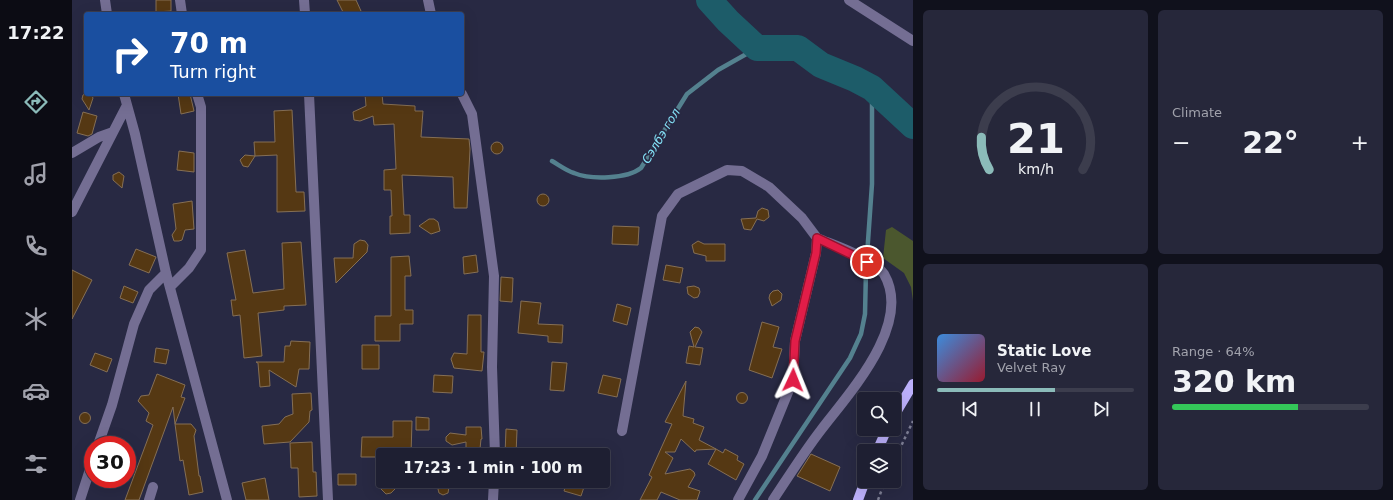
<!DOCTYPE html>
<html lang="en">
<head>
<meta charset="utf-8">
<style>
  body { margin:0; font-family:"DejaVu Sans",sans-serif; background:#26273a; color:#f1f3f6; height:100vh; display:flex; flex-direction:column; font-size:15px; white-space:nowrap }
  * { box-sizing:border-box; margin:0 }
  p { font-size:13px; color:#a1a2ac }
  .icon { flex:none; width:22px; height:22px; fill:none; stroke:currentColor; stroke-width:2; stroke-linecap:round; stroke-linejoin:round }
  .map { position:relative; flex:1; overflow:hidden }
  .panel { display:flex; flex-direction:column; gap:10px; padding:10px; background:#10111c; width:480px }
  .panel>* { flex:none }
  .hud { position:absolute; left:12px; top:12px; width:380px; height:84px; border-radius:4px; box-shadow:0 4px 16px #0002,0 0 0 1px #3c3d4d; background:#1a4fa0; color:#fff; overflow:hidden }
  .buttons { position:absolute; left:785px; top:392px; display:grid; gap:8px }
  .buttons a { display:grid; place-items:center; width:44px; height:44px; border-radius:4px; background:#1e1f32; box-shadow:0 4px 16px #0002,0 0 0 1px #3c3d4d; font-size:20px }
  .speed { position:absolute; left:12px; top:436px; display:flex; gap:8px; font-size:20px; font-weight:700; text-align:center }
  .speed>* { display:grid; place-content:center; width:52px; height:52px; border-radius:50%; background:#1e1f32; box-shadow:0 4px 16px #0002,0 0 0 1px #3c3d4d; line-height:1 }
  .speed .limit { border:6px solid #d22; background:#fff; color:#111 }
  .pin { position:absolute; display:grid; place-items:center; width:34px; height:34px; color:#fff; margin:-17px; border:2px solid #fff; border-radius:50%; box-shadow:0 1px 4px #0007 }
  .me { position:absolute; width:44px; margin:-22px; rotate:2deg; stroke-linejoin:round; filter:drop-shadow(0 0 3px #0008) }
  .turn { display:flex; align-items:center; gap:14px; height:84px; padding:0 20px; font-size:18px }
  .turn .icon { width:52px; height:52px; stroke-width:2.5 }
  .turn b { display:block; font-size:28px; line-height:34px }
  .big { font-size:30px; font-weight:700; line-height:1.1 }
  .panel .tile { flex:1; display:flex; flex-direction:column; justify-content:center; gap:6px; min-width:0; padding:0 14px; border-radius:6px; background:#26273a }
  .panel .dial { align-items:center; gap:0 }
  .dial svg { height:104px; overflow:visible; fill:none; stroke:#3c3d4d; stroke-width:7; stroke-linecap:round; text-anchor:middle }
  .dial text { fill:#f1f3f6; stroke:none }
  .song { display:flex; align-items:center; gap:12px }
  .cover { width:48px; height:48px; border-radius:6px; background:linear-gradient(135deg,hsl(210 70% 55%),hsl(350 70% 35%)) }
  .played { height:4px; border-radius:2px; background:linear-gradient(90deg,#8bbbb9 60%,#3c3d4d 60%) }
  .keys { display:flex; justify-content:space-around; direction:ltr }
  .heat { display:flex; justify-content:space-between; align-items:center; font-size:22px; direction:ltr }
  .charge { height:6px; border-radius:3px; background:linear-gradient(90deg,#34c759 64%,#3c3d4d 0) }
  .panel .tiles { flex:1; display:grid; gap:10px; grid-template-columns:repeat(2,1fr) }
  .trip { position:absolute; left:304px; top:448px; width:234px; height:40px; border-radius:4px; background:#1e1f32; box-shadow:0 4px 16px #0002,0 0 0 1px #3c3d4d; font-weight:700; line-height:40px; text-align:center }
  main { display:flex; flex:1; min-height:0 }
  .tab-bar { display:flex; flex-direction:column; width:72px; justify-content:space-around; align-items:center; background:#0c0c14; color:#a1a2ac }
  .tab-bar .icon { width:28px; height:28px }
  .tab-bar .selected { color:#8bbbb9 }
  .tab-bar b { font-size:18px; color:#f1f3f6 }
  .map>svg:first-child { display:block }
  .green { fill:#4b572e }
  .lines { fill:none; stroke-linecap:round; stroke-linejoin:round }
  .stream { stroke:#54818f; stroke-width:4.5 }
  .river { stroke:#1d5c69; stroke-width:26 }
  .building { fill:#553813; stroke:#856f55 }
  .path { stroke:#7d7e94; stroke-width:2.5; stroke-dasharray:3 3; stroke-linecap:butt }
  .minor { stroke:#746e93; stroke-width:10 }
  .major { stroke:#bcb0fb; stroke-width:10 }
  .route-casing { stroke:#92132f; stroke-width:10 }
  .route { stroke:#e11d48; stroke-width:7 }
  .labels { text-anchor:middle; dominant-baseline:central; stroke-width:3.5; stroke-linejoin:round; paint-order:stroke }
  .water-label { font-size:12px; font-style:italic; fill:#85e4fa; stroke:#282943 }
</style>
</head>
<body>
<main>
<nav class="tab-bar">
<b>17:22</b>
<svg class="icon selected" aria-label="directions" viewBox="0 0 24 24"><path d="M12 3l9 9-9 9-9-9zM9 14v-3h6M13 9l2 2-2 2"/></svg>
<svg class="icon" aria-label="music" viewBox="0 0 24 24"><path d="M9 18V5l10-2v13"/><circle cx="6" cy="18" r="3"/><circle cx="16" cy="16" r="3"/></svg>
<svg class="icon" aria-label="phone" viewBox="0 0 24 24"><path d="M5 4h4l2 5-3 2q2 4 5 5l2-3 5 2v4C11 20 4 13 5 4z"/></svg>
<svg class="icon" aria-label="climate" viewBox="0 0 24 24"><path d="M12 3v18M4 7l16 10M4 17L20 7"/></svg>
<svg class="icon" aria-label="car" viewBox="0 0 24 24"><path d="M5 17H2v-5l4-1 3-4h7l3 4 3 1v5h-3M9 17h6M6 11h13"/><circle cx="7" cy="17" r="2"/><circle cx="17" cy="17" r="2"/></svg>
<svg class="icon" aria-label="filters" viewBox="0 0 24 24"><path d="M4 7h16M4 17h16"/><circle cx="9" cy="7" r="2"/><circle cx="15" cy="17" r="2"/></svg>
</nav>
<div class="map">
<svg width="841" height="500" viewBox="0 0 841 500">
  <rect width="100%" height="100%" fill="#282943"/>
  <!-- green -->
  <path class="green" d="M820 227 841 241V301L839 287 832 273 811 258 814 230Z"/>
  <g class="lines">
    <!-- stream -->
    <path class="stream" d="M480 161C487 165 495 171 502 173 519 180 555 179 569 168L615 94 646 70 685 48
      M683 500 778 358 789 334 793 314 794 270 800 184V88"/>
    <!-- river -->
    <path class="river" d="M637 0 656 21 685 48H726L749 65 783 79 800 88 841 126"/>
  </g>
  <!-- building -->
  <path class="building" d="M84 0H99V11L84 12Z
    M265 0H284L289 11 282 14H272Z
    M14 93 19 94 21 98 17 110 10 99 11 95Z
    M106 94H118L122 111 109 114Z
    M293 94H310L311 104 343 106V111H351L349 137 397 139 398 149 395 208H382L381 177 330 175 332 215H338V233L318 234V216H320L319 190H312V170L324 169 322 124 302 125 301 116 288 121 282 120 281 112 294 106Z
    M220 110 224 192H232L233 211 205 212V155L183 156 176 167 171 166 168 160 173 155 183 156 182 142H203L202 111Z
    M11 112 25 116 20 134 16 136 5 133Z
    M419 148a6 6 0 1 1 12 0a6 6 0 1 1-12 0Z
    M107 151 122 153V172L105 170Z
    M47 172 52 176 50 188 41 180V175Z
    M465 200a6 6 0 1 1 12 0a6 6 0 1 1-12 0Z
    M120 201 122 229 113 230 110 240 107 241H102L100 235 104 229 101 204Z
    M690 208 696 210 697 217 692 221 685 219 679 230 672 229 669 219 684 218 686 211Z
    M357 219H362L366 222 368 231 359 234 347 226Z
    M541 226 567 227 566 245 540 244Z
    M288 240 293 241 296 245 295 252 264 283 262 258H281L282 244Z
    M626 241 632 244H653V261H634V256L622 253 620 245Z
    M229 242 234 305 212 306V310L186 313 190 356 172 358 168 315 161 316 159 300H164L155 253 173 250 181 293 212 289 210 243Z
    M64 249 84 257 77 273 57 265Z
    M404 255 406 272 392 274 391 257Z
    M337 256 339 276H333V310H341V324H328V341H303V316H319V257Z
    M594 265 611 268 608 283 591 280Z
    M0 270 20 280 0 319Z
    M429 277 441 278 440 302 428 301Z
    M52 286 66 292 61 303 48 298Z
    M622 286 627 288 628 292 626 297 622 298 616 294 615 287Z
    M706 290 710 294 709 300 700 306 697 298 698 294 701 291Z
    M449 301 469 303 466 324 491 325 490 343 476 342V336L446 333Z
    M545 304 559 308 555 325 541 321Z
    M396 315H409V352H412L410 371 382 368 379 359 382 353 395 354Z
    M690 322 707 327 701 347 710 349 700 378 677 370Z
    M623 327 627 328 630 332 623 347 631 348 628 365 614 363 617 346 622 347 618 332Z
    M219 341 238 342 237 369H227L224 387 197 370 198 386 188 387 186 363 184 362H212L213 346H218Z
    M290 345H307V369H290Z
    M84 348 97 350 94 364 82 362Z
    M23 353 40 359 35 372 18 365Z
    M480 362 495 363 492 391 478 390Z
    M85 374 113 385 109 397 113 398 103 424 101 407 67 500H53L81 425 74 421 77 413 66 401 69 396 77 395Z
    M362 375 381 376 380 393 361 392Z
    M531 375 549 379 545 397 526 393Z
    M614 381 611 416 622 419 621 423 632 427 627 440 644 449 624 450 623 452 609 439 603 452H593L601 458 593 474 618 469 622 472 623 475 616 487 628 491 625 500H608L589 492 585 500H568L580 477 577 475 600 424 593 422Z
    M664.5 398a5.5 5.5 0 1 1 11 0a5.5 5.5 0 1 1-11 0Z
    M239 393 240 410 238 411 237 422 218 442 192 444 190 426 207 424 213 417 221 414 220 394Z
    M7.5 418a5.5 5.5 0 1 1 11 0a5.5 5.5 0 1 1-11 0Z
    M344 417 357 418V430H344Z
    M321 421H340L339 455H326V452H304V457H289L290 437H321Z
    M103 424H119L124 430 122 436 127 476H128L131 492 117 495 111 460 108 461Z
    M394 427H409L410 439H409L408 449 394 448V442L380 445 374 441V437L378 433 394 435Z
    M434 429 445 430 444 455H433Z
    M240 442 241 472H244L245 496 227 497 226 468H219L218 443Z
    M644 449 651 453 653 449 666 456 665 460 672 464 664 480 636 464Z
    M739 454 768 467 758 491 725 476Z
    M266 474H284V485H266Z
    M193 478 197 500H174L170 483Z
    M317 481H331L319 493 314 494 309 489 312 483Z
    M364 481H373L377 487 376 493 371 495 367 493Z
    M495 481H514L509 496 492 491Z"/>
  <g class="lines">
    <!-- path -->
    <path class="path" d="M822 461 841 421
      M806 500 813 481"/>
    <!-- minor -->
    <path class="minor" d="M33 0 35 14
      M108 0 110 14
      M232 0 233 14
      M356 0 359 14
      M777 0 841 41
      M52 94 63 134 94 273 155 500
      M237 94 256 500
      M390 94 400 114 422 276 420 367 423 455
      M0 153 27 137 41 132
      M0 212 54 107
      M98 287 117 268 129 250V107L125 94
      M550 431 590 216 606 194 655 170 670 171 697 187 730 218 745 238 744 253 723 341 721 380 690 456 666 500
      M26 445 40 405 62 324 77 290 94 273
      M8 500 21 460
      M77 500 81 487
      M421 500 422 481
      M701 500C717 476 732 452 749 430 778 392 841 324 812 274 799 257 764 246 745 238"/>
    <!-- major -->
    <path class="major" d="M822 416 841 384
      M805 451 815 429
      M786 500 793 481"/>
  </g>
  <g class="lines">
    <!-- route casing -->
    <g class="route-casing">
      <path id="route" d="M721 380 723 341 744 253 745 238 795 262"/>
    </g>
    <!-- route -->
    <use href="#route" class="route"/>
  </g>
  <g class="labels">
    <!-- water labels -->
    <g class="water-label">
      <text transform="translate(589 136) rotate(-59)">Сэлбэ гол</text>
    </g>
  </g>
</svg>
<div class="buttons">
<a><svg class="icon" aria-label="search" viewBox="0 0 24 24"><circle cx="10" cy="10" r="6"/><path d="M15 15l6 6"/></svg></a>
<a><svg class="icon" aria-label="layers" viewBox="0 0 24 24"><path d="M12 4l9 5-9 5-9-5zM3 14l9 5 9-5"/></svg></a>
</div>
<div class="speed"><div class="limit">30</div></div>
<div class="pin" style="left:795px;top:262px;background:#d93025"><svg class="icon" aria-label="arrive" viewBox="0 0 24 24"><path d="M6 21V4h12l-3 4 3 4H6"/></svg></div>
<svg class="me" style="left:721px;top:380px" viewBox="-20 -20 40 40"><path d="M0-17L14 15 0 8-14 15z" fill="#e11d48" stroke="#fff" stroke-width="4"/></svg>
<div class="trip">17:23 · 1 min · 100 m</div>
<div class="hud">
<div class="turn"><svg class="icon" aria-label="right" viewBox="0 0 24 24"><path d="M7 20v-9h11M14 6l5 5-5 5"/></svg><div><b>70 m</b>Turn right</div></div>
</div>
</div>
<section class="panel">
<div class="tiles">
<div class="tile dial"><svg viewBox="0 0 100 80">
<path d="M14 69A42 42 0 1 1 86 69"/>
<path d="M14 69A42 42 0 0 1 8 44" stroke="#8bbbb9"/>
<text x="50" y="56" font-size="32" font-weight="700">21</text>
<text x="50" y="72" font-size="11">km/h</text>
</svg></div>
<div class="tile"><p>Climate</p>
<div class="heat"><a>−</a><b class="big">22°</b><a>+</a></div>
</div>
<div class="tile">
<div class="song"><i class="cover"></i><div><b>Static Love</b><p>Velvet Ray</p></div></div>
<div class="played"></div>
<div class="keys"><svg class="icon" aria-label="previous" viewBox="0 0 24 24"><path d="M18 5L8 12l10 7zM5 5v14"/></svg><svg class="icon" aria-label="pause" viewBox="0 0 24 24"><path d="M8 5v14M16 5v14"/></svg><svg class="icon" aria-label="next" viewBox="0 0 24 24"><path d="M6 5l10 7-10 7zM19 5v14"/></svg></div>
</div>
<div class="tile"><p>Range · 64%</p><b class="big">320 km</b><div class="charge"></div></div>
</div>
</section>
</main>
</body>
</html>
